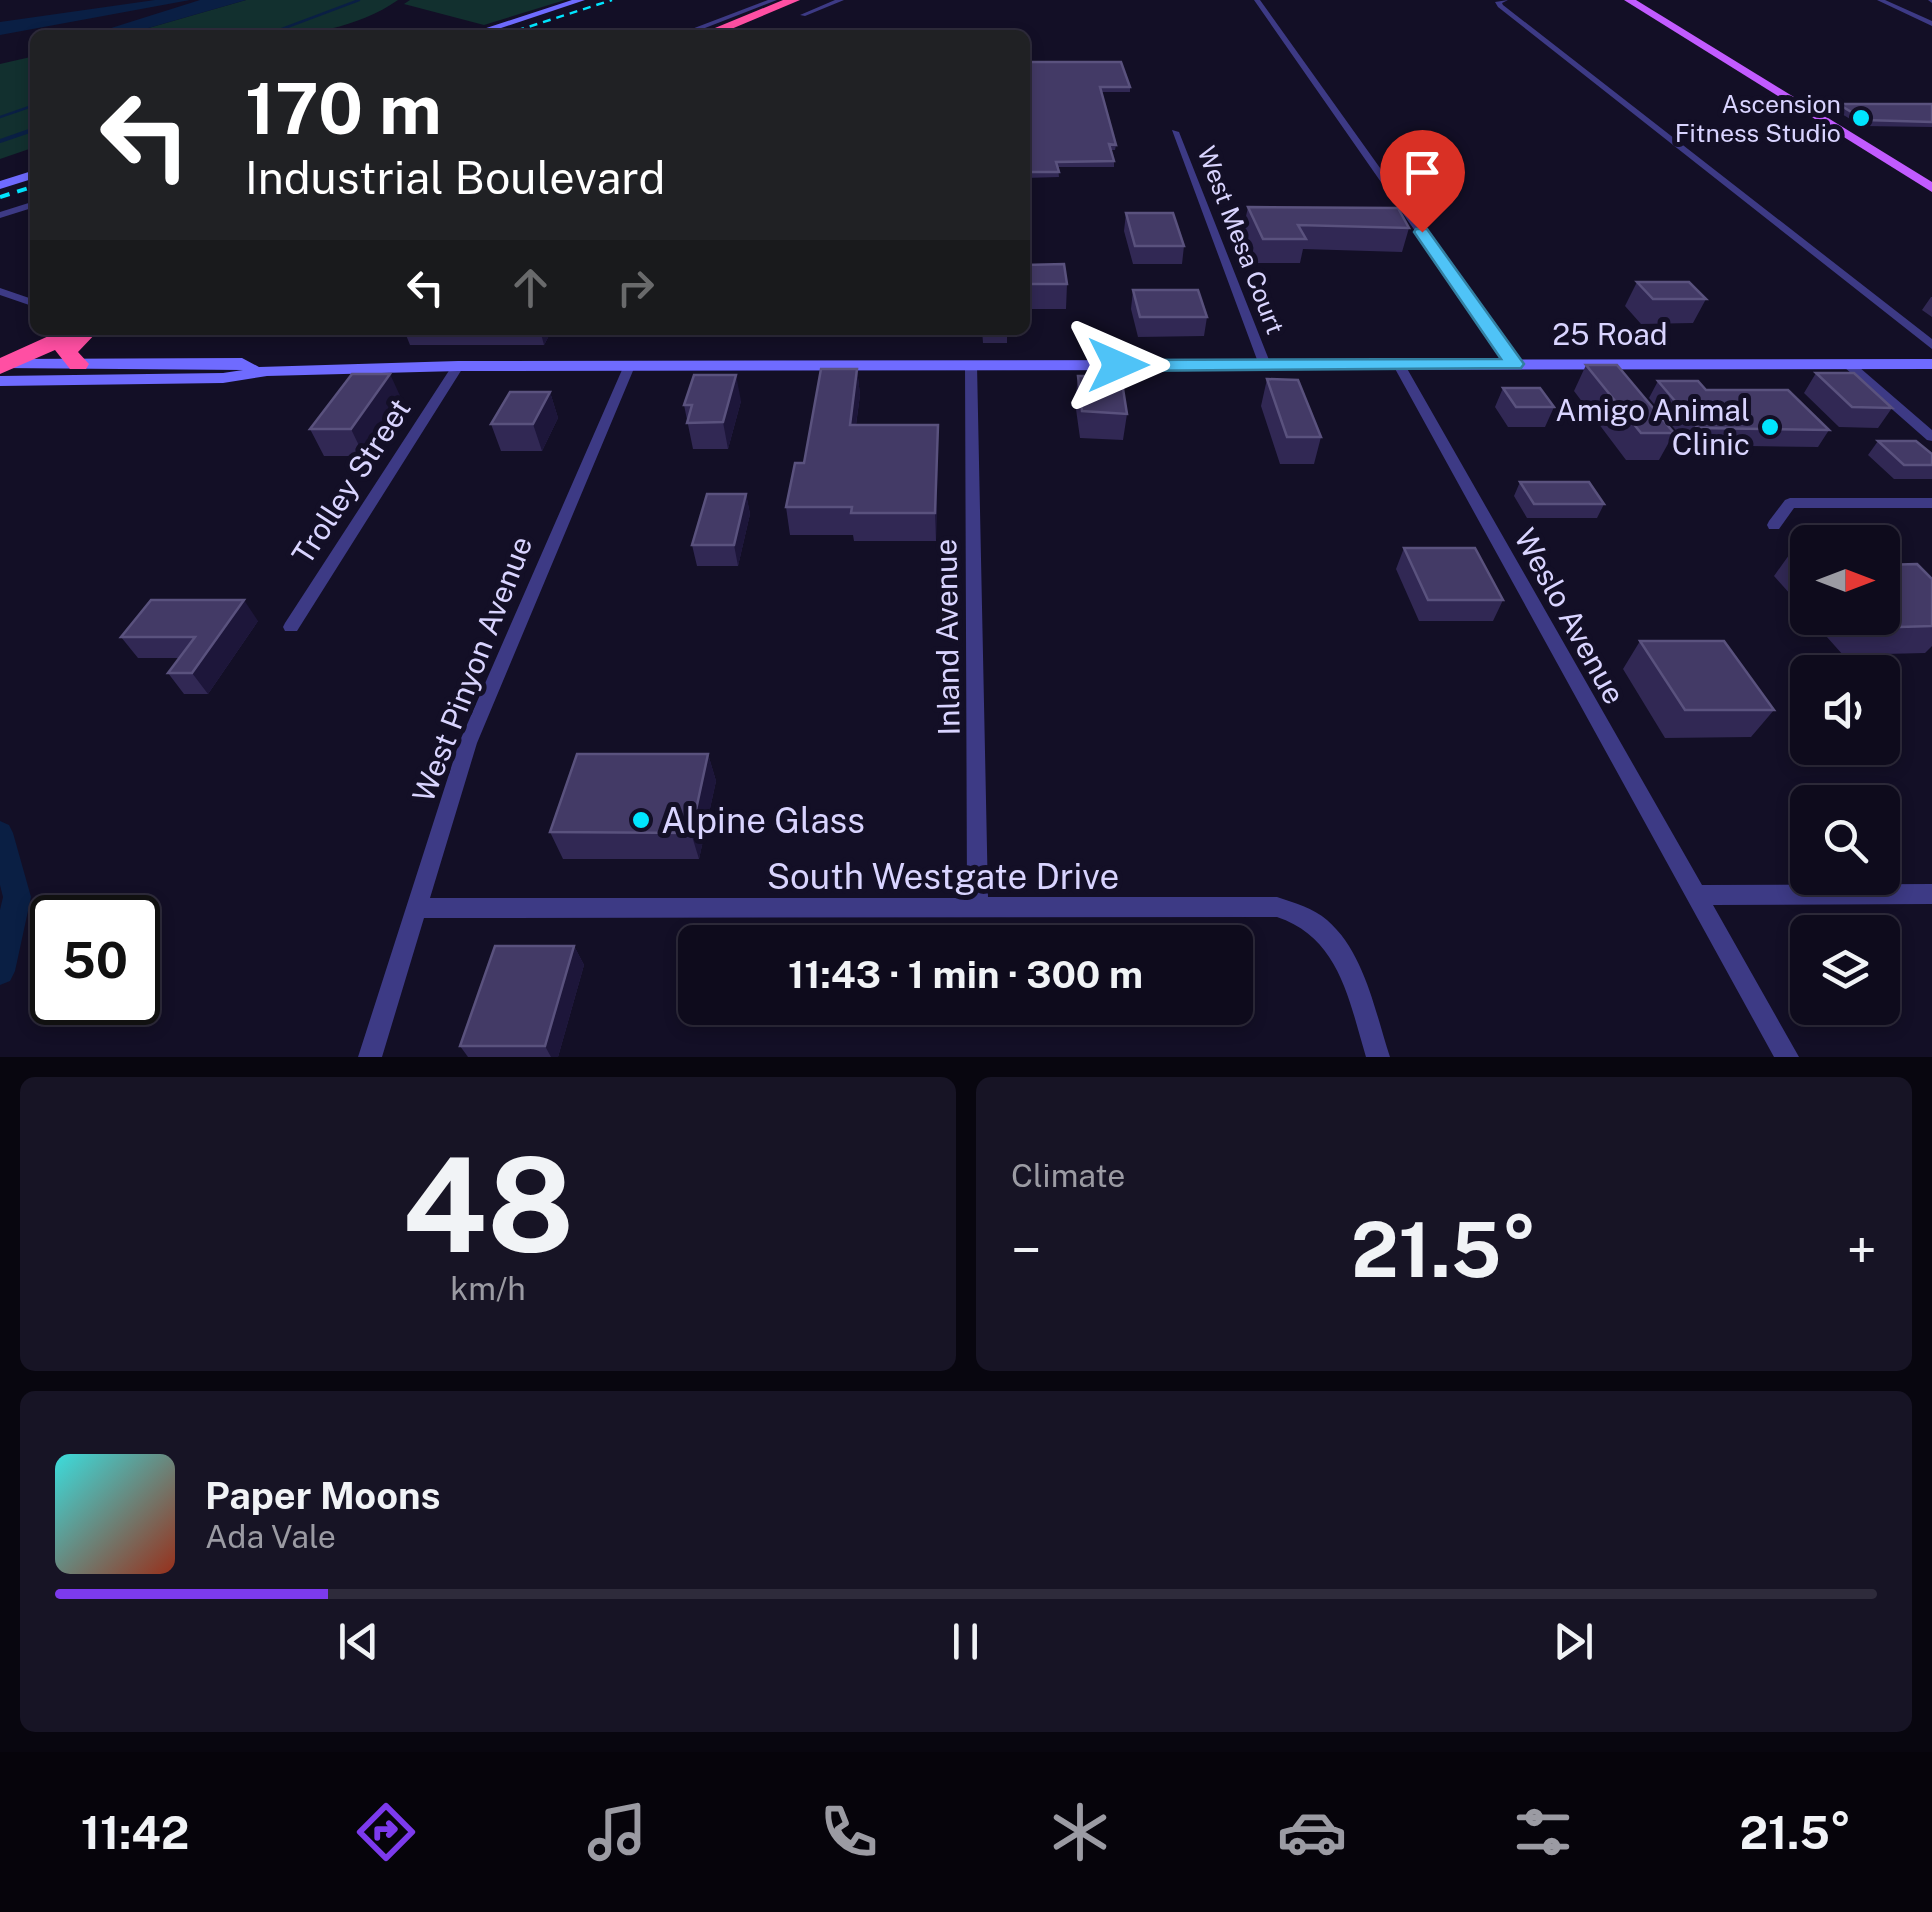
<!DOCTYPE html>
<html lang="en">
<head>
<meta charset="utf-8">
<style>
  body { margin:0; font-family:"Public Sans",sans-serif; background:#171425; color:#f1f3f6; height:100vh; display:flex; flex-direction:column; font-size:38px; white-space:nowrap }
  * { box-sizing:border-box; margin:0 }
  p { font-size:32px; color:#9b9ba3 }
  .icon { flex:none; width:55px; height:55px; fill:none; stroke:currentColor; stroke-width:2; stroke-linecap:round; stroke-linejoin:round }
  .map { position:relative; height:1057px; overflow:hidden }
  .details { display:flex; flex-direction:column; gap:20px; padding:20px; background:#08060f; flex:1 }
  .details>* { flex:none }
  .hud { position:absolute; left:30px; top:30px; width:1000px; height:305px; border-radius:15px; box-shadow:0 5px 15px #0003,0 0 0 2px #2e2b3b; background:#202124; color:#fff; overflow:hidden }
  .needle { width:65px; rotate:90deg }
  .fabs { position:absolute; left:1790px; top:525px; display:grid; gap:20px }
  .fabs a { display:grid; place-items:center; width:110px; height:110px; border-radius:15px; background:#0e0b1c; box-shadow:0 5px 15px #0003,0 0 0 2px #2e2b3b; font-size:50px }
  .speed { position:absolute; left:30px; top:895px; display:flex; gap:20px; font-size:50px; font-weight:700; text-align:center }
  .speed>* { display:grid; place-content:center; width:130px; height:130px; border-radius:50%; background:#0e0b1c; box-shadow:0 5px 15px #0003,0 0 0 2px #2e2b3b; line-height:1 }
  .speed .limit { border:5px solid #111; border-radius:15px; background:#fff; color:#111 }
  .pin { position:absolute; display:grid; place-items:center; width:85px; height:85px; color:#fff; margin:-102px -42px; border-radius:50% 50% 50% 0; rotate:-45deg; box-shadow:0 0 10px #0007 }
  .pin .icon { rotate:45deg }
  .me { position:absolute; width:110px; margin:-55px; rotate:90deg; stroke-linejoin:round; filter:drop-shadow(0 0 8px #0008) }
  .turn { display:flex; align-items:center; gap:35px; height:210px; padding:0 50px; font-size:45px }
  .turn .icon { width:130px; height:130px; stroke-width:2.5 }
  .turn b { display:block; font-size:70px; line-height:85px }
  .lanes { display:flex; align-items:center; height:95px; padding:0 50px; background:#0003; justify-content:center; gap:50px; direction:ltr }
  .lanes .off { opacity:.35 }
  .big { font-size:75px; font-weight:700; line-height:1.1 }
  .details .widget { flex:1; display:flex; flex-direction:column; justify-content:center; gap:15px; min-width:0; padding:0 35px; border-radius:15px; background:#171425 }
  .details .dial { align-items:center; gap:0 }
  .dial b { font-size:130px; line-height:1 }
  .song { display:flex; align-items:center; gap:30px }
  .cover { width:120px; height:120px; border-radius:15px; background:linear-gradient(135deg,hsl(180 70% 55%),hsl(10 70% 35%)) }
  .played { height:10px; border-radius:5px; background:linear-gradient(90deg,#7c3aed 15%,#2e2b3b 15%) }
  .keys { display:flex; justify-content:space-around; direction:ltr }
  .heat { display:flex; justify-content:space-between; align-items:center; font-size:55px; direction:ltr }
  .details .tiles { flex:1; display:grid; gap:20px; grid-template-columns:1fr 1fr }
  .widget:last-child { grid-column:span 2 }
  .trip { position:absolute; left:678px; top:925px; width:575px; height:100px; border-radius:15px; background:#0e0b1c; box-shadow:0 5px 15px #0003,0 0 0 2px #2e2b3b; font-weight:700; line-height:100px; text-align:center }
  .tabs { display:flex; height:160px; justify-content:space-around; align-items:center; background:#06040b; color:#9b9ba3 }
  .tabs .icon { width:70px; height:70px }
  .tabs .on { color:#7c3aed }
  .tabs b { font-size:45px; color:#f1f3f6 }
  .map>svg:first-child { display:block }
  .green { fill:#12302f }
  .water { fill:#0a1f44 }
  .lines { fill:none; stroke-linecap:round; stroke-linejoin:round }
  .stream-far1 { stroke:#0a1f44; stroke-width:2.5 }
  .stream { stroke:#0a1f44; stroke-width:4 }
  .canal { fill:#0a1f44; fill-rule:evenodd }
  .street { fill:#3d3a85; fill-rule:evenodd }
  .secondary { fill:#6f6bff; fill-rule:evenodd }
  .primary { fill:#c25bff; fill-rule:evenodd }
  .highway { fill:#ff4fa3; fill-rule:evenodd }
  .rail-far1 { stroke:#00e5ff; stroke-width:2.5; stroke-dasharray:8 6; stroke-linecap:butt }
  .rail { stroke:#00e5ff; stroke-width:4; stroke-dasharray:10 8; stroke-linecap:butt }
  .wall { fill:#312854 }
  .shaded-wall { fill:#1d163a }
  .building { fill:#433a66; stroke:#5a527e; stroke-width:2.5 }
  .route { fill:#4fc3f7; stroke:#337fa1; stroke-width:2.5 }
  .poi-dot { fill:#00e5ff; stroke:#130f26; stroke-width:4 }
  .labels { text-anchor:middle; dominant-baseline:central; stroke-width:10; stroke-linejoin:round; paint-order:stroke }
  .far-poi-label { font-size:25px; fill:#d9d4ff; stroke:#130f26; text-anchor:end }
  .far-street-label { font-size:25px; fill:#d9d4ff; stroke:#130f26 }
  .street-label { font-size:30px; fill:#d9d4ff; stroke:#130f26 }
  .poi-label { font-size:30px; fill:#d9d4ff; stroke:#130f26; text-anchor:end }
  .near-poi-label { font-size:35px; fill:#d9d4ff; stroke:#130f26; text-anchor:start }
  .near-street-label { font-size:35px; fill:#d9d4ff; stroke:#130f26 }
</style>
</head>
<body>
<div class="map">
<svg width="1932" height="1057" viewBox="0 0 1932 1057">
  <rect width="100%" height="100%" fill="#130f26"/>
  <!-- green -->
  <path class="green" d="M246 0H398C323 52 212 35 124 35Z
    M410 0H565L484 25 404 4Z
    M35 56V147L0 159V64Z"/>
  <!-- water -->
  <path class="water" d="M155 0H190L0 35V22Z
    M200 0H246L124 35H89Z"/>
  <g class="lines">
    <!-- stream-far1 -->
    <path class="stream-far1" d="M266 35 359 0
      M0 117 35 105"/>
    <!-- stream -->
    <path class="stream" d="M0 141 35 129"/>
    <!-- canal -->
    <path class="canal" d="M0 821 9 825 13 833 31 897 15 971 10 981 0 985V910L3 897 0 885Z"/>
    <!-- street -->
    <path class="street" d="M768 0H777L687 35H676Z
      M835 0H844L805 16 800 15Z
      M1254 0H1260L1518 361V367H1510Z
      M1508 0 1502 3 1503 5 1932 339V349L1498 7 1495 2Z
      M1877 0H1885L1932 21V26Z
      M1928 0H1932V3Z
      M1172 130 1179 132 1271 365 1269 368 1265 369 1259 365Z
      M35 201V207L0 218V212Z
      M0 288 35 300V307L0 295Z
      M1848 360 1852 361 1932 430V441L1927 440 1844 367V361Z
      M971 361 977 365 988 897H1277C1295 903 1313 908 1327 920 1365 953 1375 1012 1390 1057H1366C1349 1001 1340 938 1277 917L424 918 382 1057H358L459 743 625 363 629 362 635 366 477 743 430 898H967L965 365Z
      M1399 361 1405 365 1702 885 1932 884V904L1713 905 1799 1057H1774L1393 365Z
      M458 362 464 366 297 631H285L283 627 285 623 452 366Z
      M1790 498H1932V508H1794L1779 529H1769L1767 525 1769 521 1785 500Z"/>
    <!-- secondary -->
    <path class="secondary" d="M572 0H585L480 35H465Z
      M35 170V178L0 189V181Z
      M242 358 259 367 458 361 1932 359V369L458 371 267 376 223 383 0 386V376L223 373 243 370 0 368V361L6 359Z"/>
    <!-- primary -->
    <path class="primary" d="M1624 0H1636L1932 182V192Z"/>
    <!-- highway -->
    <path class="highway" d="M783 0H800L717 35H698Z
      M62 330 98 331 78 352 89 364 86 369H70L55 350 0 374V358Z"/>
    <!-- rail-far1 -->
    <path class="rail-far1" d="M503 35 612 0"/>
    <!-- rail -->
    <path class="rail" d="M0 197 35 186"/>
  </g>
  <!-- wall -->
  <path class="wall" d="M1025 62 1130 87V92H1102L1116 145 1115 150H1111L1114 161V167H1058L1059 177 1025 178Z
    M1838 104H1932V127L1862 126 1835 110Z
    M1248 207 1409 228 1402 252 1303 249 1300 263H1258L1243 230Z
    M1126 213 1184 246 1182 264H1133L1124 231Z
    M1025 265 1067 284 1066 309H1025Z
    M1637 282 1706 299 1693 323 1641 324 1625 306Z
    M1133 290 1207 317 1204 336 1138 337 1131 309Z
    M1931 297H1932V317L1922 310Z
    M404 330H552L544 345H410Z
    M793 330H848V335H794Z
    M982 330H1007V343H983Z
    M1586 365 1674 433 1659 460H1626L1574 391Z
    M857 369 860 395 856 425H938L936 541H854L853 535H790L786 507Z
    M1816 373 1892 408 1878 428 1839 427 1804 393Z
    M1078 376 1127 414 1123 440 1080 438 1075 402Z
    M1267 379 1321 437 1314 464H1280L1261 406Z
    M1658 381 1706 390 1829 430 1818 447 1688 445 1649 398Z
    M1503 388 1554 407 1545 427H1508L1495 407Z
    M550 392 558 418 542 451H501L491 424Z
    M402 400 364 456H324L310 429Z
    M741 401 728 449H693L684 405Z
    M1878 441 1932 454V479H1894L1868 455Z
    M1520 482 1604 504 1597 518H1527L1514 496Z
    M746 494 750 514 738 566H697L692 545Z
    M1404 548 1503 600 1493 621H1419L1396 569Z
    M1794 548H1808V614L1774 576Z
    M1932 579V646L1925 653 1843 655 1810 618H1882Z
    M258 621 208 694H184L168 673 179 658H138L121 637Z
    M1640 641 1774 710 1751 737 1665 738 1623 669Z
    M708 754 716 781 699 859H563L550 832Z
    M574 946 584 965 558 1057H468L460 1046Z"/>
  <!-- shaded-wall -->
  <path class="shaded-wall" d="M540 330H552L544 345Z
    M857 369 860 395 852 452 850 425Z
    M390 374 402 400 364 456 351 429Z
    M736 375 741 401 728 449 723 422Z
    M550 392 558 418 542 451 533 424Z
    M938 425V452L936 541 935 513Z
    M746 494 750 514 738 566 734 545Z
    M244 600 258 621 208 694 192 673Z
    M708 754 716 781 699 859 691 833Z
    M574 946 584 965 558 1057H551L545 1046Z"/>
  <!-- building -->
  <path class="building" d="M1025 62H1121L1130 87H1100L1116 145 1109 144 1114 161 1056 162 1059 172H1025Z
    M1838 104H1932V122L1865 120Z
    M1248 207 1398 208 1409 228 1298 225 1306 239H1263Z
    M1126 213H1173L1184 246H1135Z
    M1064 264 1067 284H1025V265Z
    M1637 282H1689L1706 299H1653Z
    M1133 290H1198L1207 317H1140Z
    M1586 365H1617L1674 433H1641Z
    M821 369H857L850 425H938L935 513H851L852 507H786L795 463H804Z
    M1816 373H1854L1892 408 1852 407Z
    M352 374H390L351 429H310Z
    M694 375H736L723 422 687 423 692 405H684Z
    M1078 376H1121L1127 414 1082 411Z
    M1267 379 1298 380 1321 437H1287Z
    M1658 381H1698L1706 390H1788L1829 430 1698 428Z
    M1503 388H1540L1554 407H1516Z
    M510 392H550L533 424H491Z
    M1878 441H1916L1932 454V465H1904Z
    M1520 482H1589L1604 504H1534Z
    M707 494H746L734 545H692Z
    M1404 548H1475L1503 600H1428Z
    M1794 548H1808V563Z
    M1917 564 1932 579V626L1867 628 1857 618H1882V565Z
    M151 600H244L192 673H168L195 637H121Z
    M1640 641H1724L1774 710H1685Z
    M577 754H708L691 833 550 832Z
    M495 946H574L545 1046H460Z"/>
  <!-- route -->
  <path class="route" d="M1416 229H1427L1524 364 1521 368 1118 371 1109 365 1118 360 1501 359 1414 232Z"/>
  <!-- markers -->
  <g class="poi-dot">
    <circle cx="1861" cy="118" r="10"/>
    <circle cx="1770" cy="427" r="10"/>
    <circle cx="641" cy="820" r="10"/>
  </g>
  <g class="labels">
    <!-- far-poi labels -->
    <g class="far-poi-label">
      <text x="1841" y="104">Ascension<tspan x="1841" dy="29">Fitness Studio</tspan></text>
    </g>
    <!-- far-street labels -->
    <g class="far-street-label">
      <text transform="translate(1241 240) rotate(69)">West Mesa Court</text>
    </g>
    <!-- street labels -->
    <g class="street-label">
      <text x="1610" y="334">25 Road</text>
      <text transform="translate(351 481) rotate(-57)">Trolley Street</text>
      <text transform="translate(1570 616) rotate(61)">Weslo Avenue</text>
      <text transform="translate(947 637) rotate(-91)">Inland Avenue</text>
      <text transform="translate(472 669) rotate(-69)">West Pinyon Avenue</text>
    </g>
    <!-- poi labels -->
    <g class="poi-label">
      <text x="1750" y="410">Amigo Animal<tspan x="1750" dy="34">Clinic</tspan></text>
    </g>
    <!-- near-poi labels -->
    <g class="near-poi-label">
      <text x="661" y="820">Alpine Glass</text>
    </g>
    <!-- near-street labels -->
    <g class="near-street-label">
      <text x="943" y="876">South Westgate Drive</text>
    </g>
  </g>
</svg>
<div class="fabs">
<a><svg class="needle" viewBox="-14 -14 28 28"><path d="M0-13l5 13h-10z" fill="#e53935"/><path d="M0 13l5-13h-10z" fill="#9b9ba3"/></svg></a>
<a><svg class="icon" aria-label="sound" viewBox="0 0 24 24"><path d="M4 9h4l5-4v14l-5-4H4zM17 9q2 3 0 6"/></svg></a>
<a><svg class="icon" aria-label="search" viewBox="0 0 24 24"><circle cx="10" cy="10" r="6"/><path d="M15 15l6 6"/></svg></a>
<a><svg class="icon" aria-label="layers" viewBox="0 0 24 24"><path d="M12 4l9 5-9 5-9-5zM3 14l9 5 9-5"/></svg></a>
</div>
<div class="speed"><div class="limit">50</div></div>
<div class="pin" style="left:1422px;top:232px;background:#d93025"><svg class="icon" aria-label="arrive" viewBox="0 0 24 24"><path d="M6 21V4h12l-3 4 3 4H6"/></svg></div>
<svg class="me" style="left:1118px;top:365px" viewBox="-20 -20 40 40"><path d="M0-17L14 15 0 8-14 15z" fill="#4fc3f7" stroke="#fff" stroke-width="4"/></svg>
<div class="trip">11:43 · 1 min · 300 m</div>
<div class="hud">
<div class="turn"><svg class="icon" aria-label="left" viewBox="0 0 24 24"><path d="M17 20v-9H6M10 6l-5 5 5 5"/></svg><div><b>170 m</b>Industrial Boulevard</div></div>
<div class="lanes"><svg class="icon" aria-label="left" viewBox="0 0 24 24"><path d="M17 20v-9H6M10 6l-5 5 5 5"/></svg><svg class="icon off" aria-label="ahead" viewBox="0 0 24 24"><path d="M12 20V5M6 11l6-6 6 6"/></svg><svg class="icon off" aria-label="right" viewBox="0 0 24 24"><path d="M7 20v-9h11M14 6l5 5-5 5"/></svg></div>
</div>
</div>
<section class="details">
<div class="tiles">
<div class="widget dial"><b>48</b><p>km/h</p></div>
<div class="widget"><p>Climate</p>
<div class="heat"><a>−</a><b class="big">21.5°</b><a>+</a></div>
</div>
<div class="widget">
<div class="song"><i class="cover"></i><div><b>Paper Moons</b><p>Ada Vale</p></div></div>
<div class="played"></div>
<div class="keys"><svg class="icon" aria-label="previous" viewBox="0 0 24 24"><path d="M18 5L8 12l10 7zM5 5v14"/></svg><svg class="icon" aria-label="pause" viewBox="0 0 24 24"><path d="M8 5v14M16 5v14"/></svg><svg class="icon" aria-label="next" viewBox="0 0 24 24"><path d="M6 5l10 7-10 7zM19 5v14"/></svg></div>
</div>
</div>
</section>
<nav class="tabs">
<b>11:42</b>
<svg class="icon on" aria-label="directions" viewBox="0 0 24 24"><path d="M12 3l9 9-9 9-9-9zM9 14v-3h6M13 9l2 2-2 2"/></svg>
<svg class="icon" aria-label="music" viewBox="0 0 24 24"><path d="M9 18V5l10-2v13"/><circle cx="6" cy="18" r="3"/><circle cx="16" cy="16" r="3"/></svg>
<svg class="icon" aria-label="phone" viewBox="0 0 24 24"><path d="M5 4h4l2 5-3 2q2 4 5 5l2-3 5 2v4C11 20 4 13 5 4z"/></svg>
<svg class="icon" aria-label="climate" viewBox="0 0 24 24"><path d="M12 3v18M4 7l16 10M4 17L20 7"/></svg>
<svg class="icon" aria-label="car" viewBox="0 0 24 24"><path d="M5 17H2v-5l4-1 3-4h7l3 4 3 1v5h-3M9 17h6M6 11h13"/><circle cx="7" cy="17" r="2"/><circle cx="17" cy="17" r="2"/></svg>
<svg class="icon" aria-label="filters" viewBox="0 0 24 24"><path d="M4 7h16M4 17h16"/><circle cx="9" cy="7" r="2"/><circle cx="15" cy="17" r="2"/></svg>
<b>21.5°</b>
</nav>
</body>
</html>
